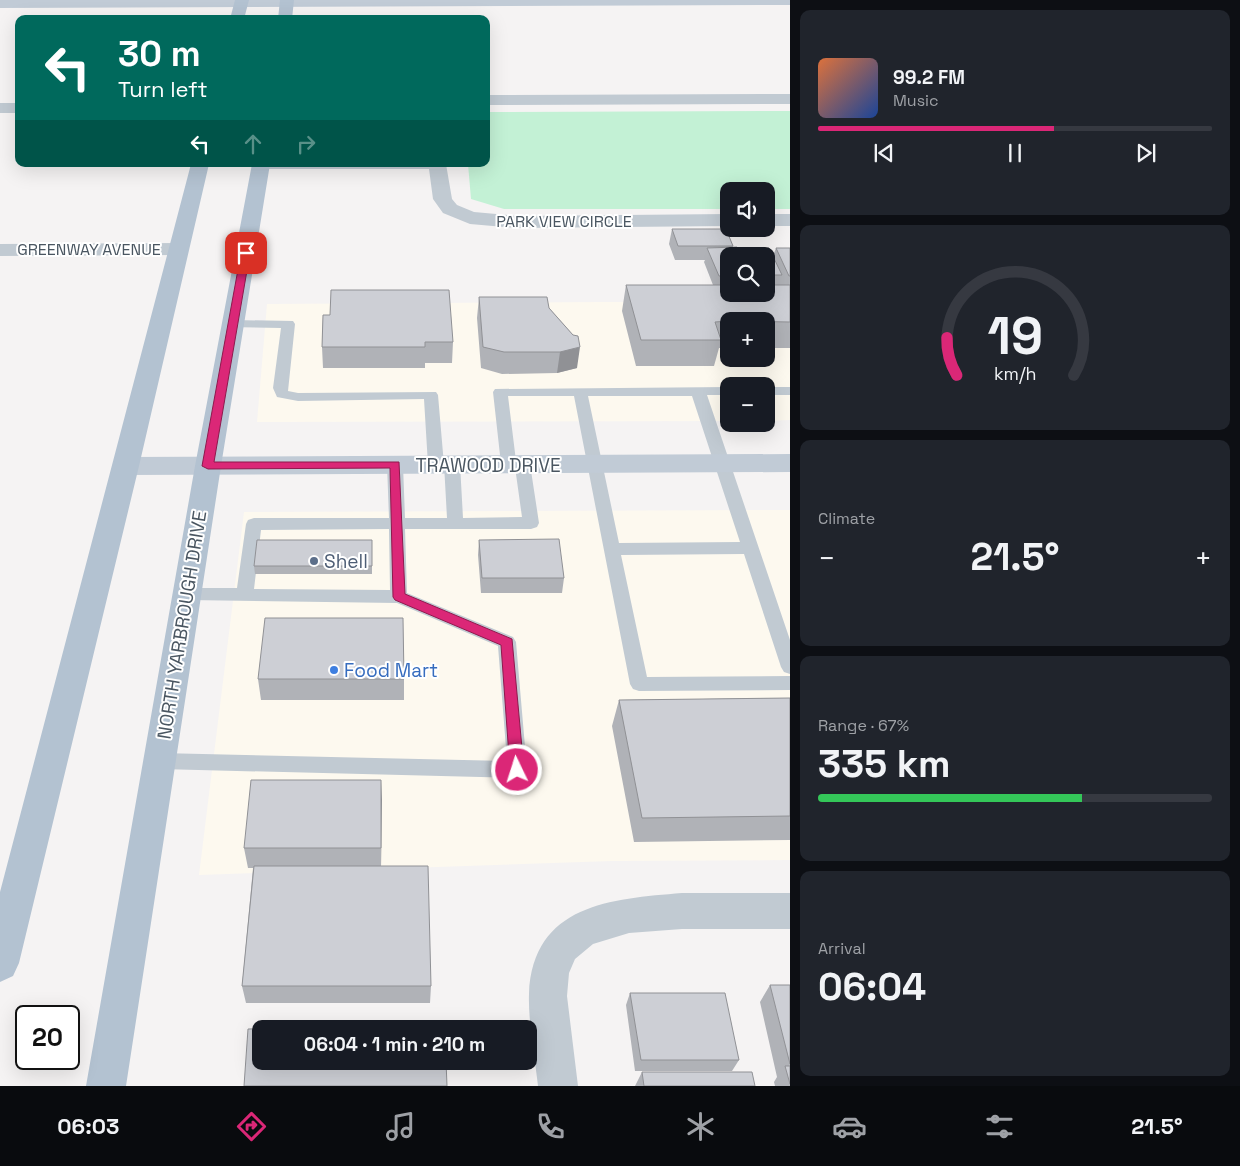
<!DOCTYPE html>
<html lang="en">
<head>
<meta charset="utf-8">
<style>
  body { margin:0; font-family:"Space Grotesk",sans-serif; background:#20242c; color:#f1f3f6; height:100vh; display:flex; flex-direction:column; font-size:19px; white-space:nowrap }
  * { box-sizing:border-box; margin:0 }
  p { font-size:16px; color:#9ea1a6 }
  .icon { flex:none; width:28px; height:28px; fill:none; stroke:currentColor; stroke-width:2; stroke-linecap:round; stroke-linejoin:round }
  .map { position:relative; flex:1; overflow:hidden }
  .sheet { display:flex; flex-direction:column; gap:10px; padding:10px; background:#0d0f14; width:450px }
  .sheet>* { flex:none }
  .hud { position:absolute; left:15px; top:15px; width:475px; height:152px; border-radius:10px; box-shadow:0 5px 20px #0002; background:#00695c; color:#fff; overflow:hidden }
  .fabs { position:absolute; left:720px; top:182px; display:grid; gap:10px }
  .fabs a { display:grid; place-items:center; width:55px; height:55px; border-radius:10px; background:#171b24; box-shadow:0 5px 20px #0002; font-size:25px }
  .speed { position:absolute; left:15px; top:1005px; display:flex; gap:10px; font-size:25px; font-weight:700; text-align:center }
  .speed>* { display:grid; place-content:center; width:65px; height:65px; border-radius:50%; background:#171b24; box-shadow:0 5px 20px #0002; line-height:1 }
  .speed .limit { border:2px solid #111; border-radius:8px; background:#fff; color:#111 }
  .pin { position:absolute; display:grid; place-items:center; width:42px; height:42px; color:#fff; margin:-21px; border-radius:10px; box-shadow:0 2px 8px #0006 }
  .me { position:absolute; width:55px; margin:-28px; rotate:356deg; stroke-linejoin:round; filter:drop-shadow(0 0 4px #0008) }
  .turn { display:flex; align-items:center; gap:18px; height:105px; padding:0 20px; font-size:22px }
  .turn .icon { width:65px; height:65px; stroke-width:2.5 }
  .turn b { display:block; font-size:35px; line-height:42px }
  .lanes { display:flex; align-items:center; height:48px; padding:0 20px; background:#0003; justify-content:center; gap:25px; direction:ltr }
  .lanes .off { opacity:.35 }
  .big { font-size:38px; font-weight:600; line-height:1.1 }
  .sheet .tile { flex:1; display:flex; flex-direction:column; justify-content:center; gap:8px; min-width:0; padding:0 18px; border-radius:10px; background:#20242c }
  .sheet .dial { align-items:center; gap:0 }
  .dial svg { height:130px; overflow:visible; fill:none; stroke:#363941; stroke-width:7; stroke-linecap:round; text-anchor:middle }
  .dial text { fill:#f1f3f6; stroke:none }
  .song { display:flex; align-items:center; gap:15px }
  .cover { width:60px; height:60px; border-radius:8px; background:linear-gradient(135deg,hsl(20 70% 55%),hsl(220 70% 35%)) }
  .played { height:5px; border-radius:2px; background:linear-gradient(90deg,#db2777 60%,#363941 60%) }
  .keys { display:flex; justify-content:space-around; direction:ltr }
  .heat { display:flex; justify-content:space-between; align-items:center; font-size:28px; direction:ltr }
  .charge { height:8px; border-radius:4px; background:linear-gradient(90deg,#34c759 67%,#363941 0) }
  .trip { position:absolute; left:252px; top:1020px; width:285px; height:50px; border-radius:10px; background:#171b24; box-shadow:0 5px 20px #0002; font-weight:600; line-height:50px; text-align:center }
  .tabs { display:flex; height:80px; justify-content:space-around; align-items:center; background:#090b0e; color:#9ea1a6 }
  .tabs .icon { width:35px; height:35px }
  .tabs .selected { color:#db2777 }
  .tabs b { font-size:22px; color:#f1f3f6 }
  main { display:flex; flex:1; min-height:0 }
  .map>svg:first-child { display:block }
  .commercial { fill:#fdf9ef; fill-rule:evenodd }
  .green { fill:#c3f1d5 }
  .lines { fill:none; stroke-linecap:round; stroke-linejoin:round }
  .lane { fill:#c1cad2; fill-rule:evenodd }
  .street { fill:#c1cad2; fill-rule:evenodd }
  .secondary { fill:#c1cbd6; fill-rule:evenodd }
  .primary { fill:#b3c2d1; fill-rule:evenodd }
  .wall { fill:#b0b2b7; fill-rule:evenodd }
  .shaded-wall { fill:#909195 }
  .building { fill:#cdcfd5; stroke:#909195 }
  .route { fill:#db2777; stroke:#8e194d }
  .service-dot { fill:#5c6f8a; stroke:#fff; stroke-width:2 }
  .shop-dot { fill:#3f7fe0; stroke:#fff; stroke-width:2 }
  .labels { text-anchor:middle; dominant-baseline:central; stroke-width:4; stroke-linejoin:round; paint-order:stroke }
  .far-street-label { font-size:16px; fill:#4a5661; stroke:#fff }
  .street-label { font-size:19px; fill:#4a5661; stroke:#fff }
  .service-label { font-size:19px; fill:#4e5e75; stroke:#fff; text-anchor:start }
  .shop-label { font-size:19px; fill:#366cbe; stroke:#fff; text-anchor:start }
</style>
</head>
<body>
<main>
<div class="map">
<svg width="790" height="1086" viewBox="0 0 790 1086">
  <rect width="100%" height="100%" fill="#f5f3f3"/>
  <!-- commercial -->
  <path class="commercial" d="M790 301V420L766 421V386H729V421L257 422 267 304ZM729 321H766V359H729Z
    M790 510V860L612 861 199 875 244 512Z"/>
  <!-- green -->
  <path class="green" d="M790 111V209H766V191H729V209H504L471 199 468 164H486V112Z"/>
  <g class="lines">
    <!-- lane -->
    <path class="lane" d="M233 320 293 321 295 324 288 391 298 393 436 392 438 395 444 465 441 469H431L428 465 424 399 298 401 277 397 273 388 281 328 228 327 226 324 228 321Z
      M729 387V395H707L790 640V674L784 672 781 667 744 554 621 555 647 677 790 676V690L639 691 633 689 630 684 574 396H508L516 461 522 459 527 460 530 464 539 523 537 527 531 529H405L407 593 513 637 516 642 527 770 524 776 517 778 160 769 153 767 150 761 153 755 160 753 507 761 498 646 397 603 187 600 181 599 179 594 181 589 187 588H237L246 524 248 520 254 518H389L387 465 390 461H400L403 465 405 518H447L444 464 447 460H457L460 464 463 518 522 517 515 467 509 469 504 468 501 464 493 392 495 389ZM588 396H692L740 542 619 543ZM389 529 390 590 254 589 261 530Z
      M766 387H790V395H766Z"/>
    <!-- street -->
    <path class="street" d="M790 94V104L486 105V95Z
      M0 103H19V113H0Z
      M252 164H446L452 199 457 205 474 212 517 216 729 214V226L517 228 470 224 443 213 433 199 429 169H261L255 168Z
      M766 214H790V226H766Z
      M179 243 186 245 189 249 186 253 179 255 0 256V244Z
      M682 893H790V929H682L629 933 593 944 575 959 569 973 567 996 578 1086H538C535 1058 528 1021 529 994 533 904 611 899 682 893Z"/>
    <!-- secondary -->
    <path class="secondary" d="M0 0H790V5L0 8Z
      M790 454V472L126 475 117 472 113 466 117 460 126 457Z"/>
    <!-- primary -->
    <path class="primary" d="M235 0H249L244 19H230Z
      M280 0H294L292 19H278Z
      M191 164H209L139 466 19 963 13 976 0 982V892Z
      M252 164H270L221 466 126 1086H86L195 466Z"/>
  </g>
  <!-- wall -->
  <path class="wall" d="M672 229 733 246V247L740 254H744L746 248 773 256 776 248H790V348H766V321H729V348H719L714 366H636L622 311 626 285H713L704 262 705 260H675L669 244ZM729 256H766V294H729Z
    M479 297 549 308 573 335 577 368 557 373 502 374 481 368 477 318Z
    M323 315 453 342 452 363H425V368H323L322 347Z
    M372 540V574H255L254 566Z
    M479 540 564 578 562 593H481L478 555Z
    M258 679H404V700H261Z
    M790 698V840L634 842 612 726 619 700Z
    M381 780V866L431 986 430 1003H246L242 986 253 868H248L244 848Z
    M770 985H790V1086H775L774 1082 777 1077 760 1002Z
    M630 993 739 1060 732 1071H635L626 1005Z
    M642 1072 755 1086H635Z"/>
  <!-- shaded-wall -->
  <path class="shaded-wall" d="M580 347 577 368 557 373 560 352Z
    M381 780 382 800 381 868Z"/>
  <!-- building -->
  <path class="building" d="M672 229H726L733 246H678Z
    M737 247 740 254H749L746 248H769L782 275H766V256H729V276H719L707 248Z
    M776 248H790V276H789Z
    M626 285H729V294H766V285H790V322L729 321 715 322 721 340H641Z
    M331 290H449L453 342H425V347H322L323 315H330Z
    M479 297H547L549 308 573 335 578 336 580 347 560 352H504L483 347Z
    M559 539 564 578H482L479 540Z
    M257 540H372V566H254Z
    M265 618H403L404 679H258Z
    M790 698V816L642 818 619 700Z
    M251 780H381V848H244Z
    M254 866H428L431 986H242Z
    M770 985H790V1064Z
    M630 993H725L739 1060H641Z
    M444 1025V1029H261V1061H446L447 1086H244L248 1029Z
    M785 1066H790V1084Z
    M642 1072H752L755 1086H644Z"/>
  <!-- route -->
  <path class="route" d="M246 250 250 253 214 462H399L405 594 512 639 524 770 522 775 517 776 512 775 510 770 501 645 395 600 393 597 390 468 208 469 202 466 241 253Z"/>
  <!-- markers -->
  <circle class="service-dot" cx="314" cy="561" r="5"/>
  <circle class="shop-dot" cx="334" cy="670" r="5"/>
  <g class="labels">
    <!-- far-street labels -->
    <g class="far-street-label">
      <text x="564" y="221">PARK VIEW CIRCLE</text>
      <text x="89" y="249">GREENWAY AVENUE</text>
    </g>
    <!-- street labels -->
    <g class="street-label">
      <text x="488" y="465">TRAWOOD DRIVE</text>
      <text transform="translate(182 625) rotate(-81)">NORTH YARBROUGH DRIVE</text>
    </g>
    <!-- service labels -->
    <g class="service-label">
      <text x="324" y="561">Shell</text>
    </g>
    <!-- shop labels -->
    <g class="shop-label">
      <text x="344" y="670">Food Mart</text>
    </g>
  </g>
</svg>
<div class="fabs">
<a><svg class="icon" aria-label="sound" viewBox="0 0 24 24"><path d="M4 9h4l5-4v14l-5-4H4zM17 9q2 3 0 6"/></svg></a>
<a><svg class="icon" aria-label="search" viewBox="0 0 24 24"><circle cx="10" cy="10" r="6"/><path d="M15 15l6 6"/></svg></a>
<a>+</a>
<a>−</a>
</div>
<div class="speed"><div class="limit">20</div></div>
<div class="pin" style="left:246px;top:253px;background:#d93025"><svg class="icon" aria-label="arrive" viewBox="0 0 24 24"><path d="M6 21V4h12l-3 4 3 4H6"/></svg></div>
<svg class="me" style="left:517px;top:770px" viewBox="-20 -20 40 40"><circle r="17" fill="#db2777" stroke="#fff" stroke-width="3"/><path d="M0-11L8 9 0 5-8 9z" fill="#fff"/></svg>
<div class="trip">06:04 · 1 min · 210 m</div>
<div class="hud">
<div class="turn"><svg class="icon" aria-label="left" viewBox="0 0 24 24"><path d="M17 20v-9H6M10 6l-5 5 5 5"/></svg><div><b>30 m</b>Turn left</div></div>
<div class="lanes"><svg class="icon" aria-label="left" viewBox="0 0 24 24"><path d="M17 20v-9H6M10 6l-5 5 5 5"/></svg><svg class="icon off" aria-label="ahead" viewBox="0 0 24 24"><path d="M12 20V5M6 11l6-6 6 6"/></svg><svg class="icon off" aria-label="right" viewBox="0 0 24 24"><path d="M7 20v-9h11M14 6l5 5-5 5"/></svg></div>
</div>
</div>
<section class="sheet">
<div class="tile">
<div class="song"><i class="cover"></i><div><b>99.2 FM</b><p>Music</p></div></div>
<div class="played"></div>
<div class="keys"><svg class="icon" aria-label="previous" viewBox="0 0 24 24"><path d="M18 5L8 12l10 7zM5 5v14"/></svg><svg class="icon" aria-label="pause" viewBox="0 0 24 24"><path d="M8 5v14M16 5v14"/></svg><svg class="icon" aria-label="next" viewBox="0 0 24 24"><path d="M6 5l10 7-10 7zM19 5v14"/></svg></div>
</div>
<div class="tile dial"><svg viewBox="0 0 100 80">
<path d="M14 69A42 42 0 1 1 86 69"/>
<path d="M14 69A42 42 0 0 1 8 46" stroke="#db2777"/>
<text x="50" y="56" font-size="32" font-weight="700">19</text>
<text x="50" y="72" font-size="11">km/h</text>
</svg></div>
<div class="tile"><p>Climate</p>
<div class="heat"><a>−</a><b class="big">21.5°</b><a>+</a></div>
</div>
<div class="tile"><p>Range · 67%</p><b class="big">335 km</b><div class="charge"></div></div>
<div class="tile"><p>Arrival</p><b class="big">06:04</b></div>
</section>
</main>
<nav class="tabs">
<b>06:03</b>
<svg class="icon selected" aria-label="directions" viewBox="0 0 24 24"><path d="M12 3l9 9-9 9-9-9zM9 14v-3h6M13 9l2 2-2 2"/></svg>
<svg class="icon" aria-label="music" viewBox="0 0 24 24"><path d="M9 18V5l10-2v13"/><circle cx="6" cy="18" r="3"/><circle cx="16" cy="16" r="3"/></svg>
<svg class="icon" aria-label="phone" viewBox="0 0 24 24"><path d="M5 4h4l2 5-3 2q2 4 5 5l2-3 5 2v4C11 20 4 13 5 4z"/></svg>
<svg class="icon" aria-label="climate" viewBox="0 0 24 24"><path d="M12 3v18M4 7l16 10M4 17L20 7"/></svg>
<svg class="icon" aria-label="car" viewBox="0 0 24 24"><path d="M5 17H2v-5l4-1 3-4h7l3 4 3 1v5h-3M9 17h6M6 11h13"/><circle cx="7" cy="17" r="2"/><circle cx="17" cy="17" r="2"/></svg>
<svg class="icon" aria-label="filters" viewBox="0 0 24 24"><path d="M4 7h16M4 17h16"/><circle cx="9" cy="7" r="2"/><circle cx="15" cy="17" r="2"/></svg>
<b>21.5°</b>
</nav>
</body>
</html>
